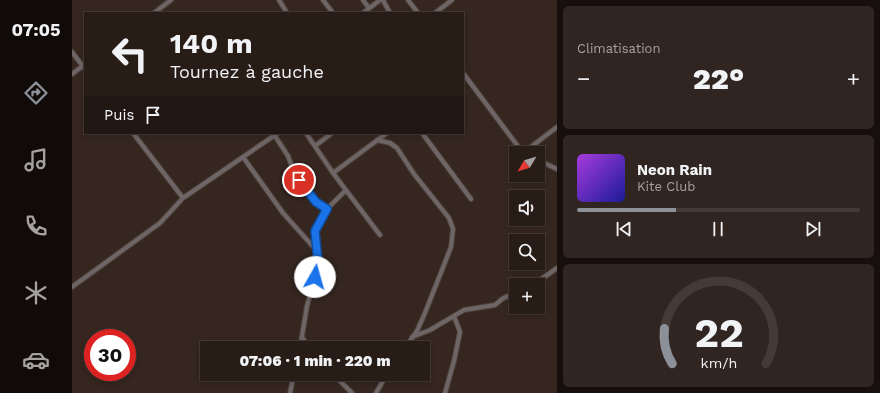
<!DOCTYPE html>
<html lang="fr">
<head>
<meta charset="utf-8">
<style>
  body { margin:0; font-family:"Work Sans",sans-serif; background:#302520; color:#f1f3f6; height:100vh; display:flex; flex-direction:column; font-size:15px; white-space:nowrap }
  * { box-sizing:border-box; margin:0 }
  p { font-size:13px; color:#a5a1a1 }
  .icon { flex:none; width:22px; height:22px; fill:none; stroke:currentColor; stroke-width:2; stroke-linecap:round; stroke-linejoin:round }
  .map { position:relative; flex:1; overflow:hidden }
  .details { display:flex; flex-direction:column; gap:6px; padding:6px; background:#160f0d; width:323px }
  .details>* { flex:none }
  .guide { position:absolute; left:12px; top:12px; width:380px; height:122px; border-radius:0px; box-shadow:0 2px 6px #0003,0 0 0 1px #443a36; background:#281c17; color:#f1f3f6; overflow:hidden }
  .needle { width:26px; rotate:232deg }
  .buttons { position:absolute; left:437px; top:146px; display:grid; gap:8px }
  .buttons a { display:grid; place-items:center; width:36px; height:36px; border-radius:0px; background:#281c17; box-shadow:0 2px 6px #0003,0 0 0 1px #443a36; font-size:20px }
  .speed { position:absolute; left:12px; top:329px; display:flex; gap:8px; font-size:20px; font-weight:700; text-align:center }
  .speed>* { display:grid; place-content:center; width:52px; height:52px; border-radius:50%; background:#281c17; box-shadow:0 2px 6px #0003,0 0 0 1px #443a36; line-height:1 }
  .speed .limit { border:6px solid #d22; background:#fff; color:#111 }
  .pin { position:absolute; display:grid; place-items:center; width:34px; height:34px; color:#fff; margin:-17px; border:2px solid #fff; border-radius:50%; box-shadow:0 1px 4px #0007 }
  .me { position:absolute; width:44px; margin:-22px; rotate:7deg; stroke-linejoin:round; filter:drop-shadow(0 0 3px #0008) }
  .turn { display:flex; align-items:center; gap:14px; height:84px; padding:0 20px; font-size:18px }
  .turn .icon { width:52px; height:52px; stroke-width:2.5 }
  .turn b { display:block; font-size:28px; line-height:34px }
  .then { display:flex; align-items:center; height:38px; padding:0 20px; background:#0003; gap:8px; font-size:15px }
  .big { font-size:30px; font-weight:800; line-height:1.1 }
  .details .tile { flex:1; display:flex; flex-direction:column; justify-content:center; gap:6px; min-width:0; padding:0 14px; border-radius:6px; background:#302520 }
  .details .dial { align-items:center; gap:0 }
  .dial svg { height:104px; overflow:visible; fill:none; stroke:#443a36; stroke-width:7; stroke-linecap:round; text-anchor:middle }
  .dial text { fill:#f1f3f6; stroke:none }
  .song { display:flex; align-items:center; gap:12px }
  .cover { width:48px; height:48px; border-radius:6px; background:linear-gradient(135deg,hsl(280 70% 55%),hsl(240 70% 35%)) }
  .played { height:4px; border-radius:2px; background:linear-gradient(90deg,#8c9099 35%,#443a36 35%) }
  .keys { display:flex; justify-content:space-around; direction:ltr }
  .heat { display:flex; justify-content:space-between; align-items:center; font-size:22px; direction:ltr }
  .trip { position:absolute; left:128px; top:341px; width:230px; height:40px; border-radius:0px; background:#281c17; box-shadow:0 2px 6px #0003,0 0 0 1px #443a36; font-weight:800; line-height:40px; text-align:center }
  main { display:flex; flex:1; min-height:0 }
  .tabs { display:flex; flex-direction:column; width:72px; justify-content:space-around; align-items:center; background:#100b09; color:#a5a1a1 }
  .tabs .icon { width:28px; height:28px }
  .tabs .active { color:#8c9099 }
  .tabs b { font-size:18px; color:#f1f3f6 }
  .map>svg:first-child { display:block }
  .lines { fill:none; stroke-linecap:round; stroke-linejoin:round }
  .street-casing { stroke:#50423b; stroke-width:6 }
  .street { stroke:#6e6567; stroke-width:4 }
  .route-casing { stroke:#114b97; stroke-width:10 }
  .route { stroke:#1a73e8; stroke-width:7 }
</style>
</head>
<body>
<main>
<nav class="tabs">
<b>07:05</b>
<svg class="icon active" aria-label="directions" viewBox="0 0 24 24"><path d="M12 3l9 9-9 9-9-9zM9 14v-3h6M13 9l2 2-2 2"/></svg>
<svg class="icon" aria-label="music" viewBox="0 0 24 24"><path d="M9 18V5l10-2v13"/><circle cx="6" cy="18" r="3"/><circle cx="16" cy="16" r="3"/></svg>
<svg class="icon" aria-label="phone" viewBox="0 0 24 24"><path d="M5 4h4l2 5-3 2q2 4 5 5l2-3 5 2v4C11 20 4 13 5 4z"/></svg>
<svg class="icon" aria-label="climate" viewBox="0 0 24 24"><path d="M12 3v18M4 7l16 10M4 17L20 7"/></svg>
<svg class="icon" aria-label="car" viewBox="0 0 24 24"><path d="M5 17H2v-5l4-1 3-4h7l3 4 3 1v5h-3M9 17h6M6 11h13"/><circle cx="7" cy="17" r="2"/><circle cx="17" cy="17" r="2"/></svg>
</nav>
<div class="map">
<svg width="485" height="393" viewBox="0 0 485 393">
  <rect width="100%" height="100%" fill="#35261f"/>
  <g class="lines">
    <!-- street casing -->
    <g class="street-casing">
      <path id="street" d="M207 0 215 13
        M251 0 261 13
        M291 0 297 8
        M311 0 318 13
        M336 0 346 13
        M82 13 99 0
        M291 13 308 0
        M363 13 380 0
        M0 52 13 69
        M391 73 451 153
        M0 74 12 65
        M61 133 111 198
        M234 133 261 173 308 235
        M350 133 399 199
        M203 136 216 156 222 172 232 187 244 201 255 209
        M305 140 318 143 325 148 342 174 377 218 381 229 379 247 353 313 345 331 333 348
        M243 146 260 133
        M451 153 485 127
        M171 157 211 213 245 251
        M466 160 485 169
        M261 173 315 133
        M461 285 485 268
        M0 287 88 223 111 198 206 133
        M230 337 237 348
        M340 337 358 330 392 310 423 305 430 299 444 292
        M228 348 235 306 243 277 246 262 243 231 255 209 274 190
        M261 374 280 393
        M218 393 222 374
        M304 393 315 374
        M373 393 382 361 388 332 382 316"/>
    </g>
    <!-- street -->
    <use href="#street" class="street"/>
  </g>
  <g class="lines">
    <!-- route casing -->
    <g class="route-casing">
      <path id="route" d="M227 180 244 202 255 209 243 231 246 262 243 277"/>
    </g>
    <!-- route -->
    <use href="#route" class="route"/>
  </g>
</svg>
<div class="buttons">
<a><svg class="needle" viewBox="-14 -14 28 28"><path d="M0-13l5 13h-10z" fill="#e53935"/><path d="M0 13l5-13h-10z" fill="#a5a1a1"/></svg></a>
<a><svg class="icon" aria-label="sound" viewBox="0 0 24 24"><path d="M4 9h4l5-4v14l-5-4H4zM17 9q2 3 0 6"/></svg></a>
<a><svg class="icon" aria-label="search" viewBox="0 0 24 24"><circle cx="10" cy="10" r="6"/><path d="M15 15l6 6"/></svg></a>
<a>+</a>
</div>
<div class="speed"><div class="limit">30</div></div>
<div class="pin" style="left:227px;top:180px;background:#d93025"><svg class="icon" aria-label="arrive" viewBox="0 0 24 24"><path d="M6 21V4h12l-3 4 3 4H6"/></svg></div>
<svg class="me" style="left:243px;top:277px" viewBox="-20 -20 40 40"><circle r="19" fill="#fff"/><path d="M0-13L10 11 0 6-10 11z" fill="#1a73e8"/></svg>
<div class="trip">07:06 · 1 min · 220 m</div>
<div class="guide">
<div class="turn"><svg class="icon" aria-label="left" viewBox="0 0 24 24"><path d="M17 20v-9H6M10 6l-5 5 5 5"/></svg><div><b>140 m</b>Tournez à gauche</div></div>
<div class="then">Puis<svg class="icon" aria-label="arrive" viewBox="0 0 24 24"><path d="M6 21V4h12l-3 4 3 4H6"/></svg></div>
</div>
</div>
<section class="details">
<div class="tile"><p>Climatisation</p>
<div class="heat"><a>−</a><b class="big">22°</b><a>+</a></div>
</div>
<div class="tile">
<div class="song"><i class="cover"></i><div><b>Neon Rain</b><p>Kite Club</p></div></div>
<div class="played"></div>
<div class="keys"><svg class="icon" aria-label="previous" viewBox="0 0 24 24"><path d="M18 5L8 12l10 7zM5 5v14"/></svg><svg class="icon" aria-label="pause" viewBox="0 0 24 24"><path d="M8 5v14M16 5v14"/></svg><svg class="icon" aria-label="next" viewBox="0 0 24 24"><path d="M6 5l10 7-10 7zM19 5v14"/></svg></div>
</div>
<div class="tile dial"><svg viewBox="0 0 100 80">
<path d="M14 69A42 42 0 1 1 86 69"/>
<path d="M14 69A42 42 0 0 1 8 42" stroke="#8c9099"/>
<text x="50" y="56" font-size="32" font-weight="700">22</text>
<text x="50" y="72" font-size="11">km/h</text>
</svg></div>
</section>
</main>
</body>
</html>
